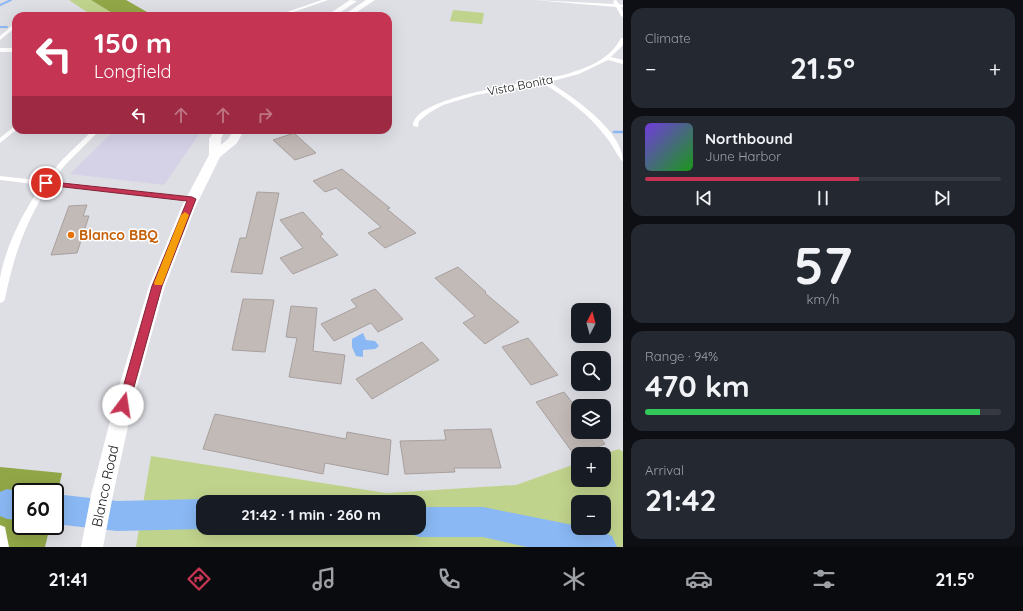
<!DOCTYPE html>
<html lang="en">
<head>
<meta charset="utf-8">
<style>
  body { margin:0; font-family:Quicksand,sans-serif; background:#242831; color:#f1f3f6; height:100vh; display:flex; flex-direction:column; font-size:15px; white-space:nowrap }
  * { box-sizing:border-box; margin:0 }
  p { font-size:13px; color:#9ea1a6 }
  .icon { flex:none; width:22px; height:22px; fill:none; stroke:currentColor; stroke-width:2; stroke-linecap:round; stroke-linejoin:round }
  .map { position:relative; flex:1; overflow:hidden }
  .side { display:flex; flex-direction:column; gap:8px; padding:8px; background:#0d0f14; width:400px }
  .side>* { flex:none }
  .guide { position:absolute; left:12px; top:12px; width:380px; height:122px; border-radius:12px; box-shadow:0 4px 16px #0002; background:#c53553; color:#fff; overflow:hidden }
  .needle { width:26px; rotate:6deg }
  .controls { position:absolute; left:571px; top:303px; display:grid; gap:8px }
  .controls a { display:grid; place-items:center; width:40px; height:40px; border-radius:8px; background:#171b24; box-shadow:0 4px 16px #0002; font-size:20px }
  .speed { position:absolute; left:12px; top:483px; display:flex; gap:8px; font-size:20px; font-weight:700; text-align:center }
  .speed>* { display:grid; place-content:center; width:52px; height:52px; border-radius:50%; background:#171b24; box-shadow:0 4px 16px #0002; line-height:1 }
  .speed .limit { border:2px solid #111; border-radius:6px; background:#fff; color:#111 }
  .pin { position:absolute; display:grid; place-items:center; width:34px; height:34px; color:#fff; margin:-17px; border:2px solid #fff; border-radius:50%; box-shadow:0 1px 4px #0007 }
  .me { position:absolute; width:44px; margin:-22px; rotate:14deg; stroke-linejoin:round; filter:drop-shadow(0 0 3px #0008) }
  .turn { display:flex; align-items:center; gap:14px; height:84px; padding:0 16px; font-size:18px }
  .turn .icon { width:52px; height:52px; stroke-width:2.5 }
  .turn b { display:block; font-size:28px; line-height:34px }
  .lanes { display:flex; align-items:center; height:38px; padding:0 16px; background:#0003; justify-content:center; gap:20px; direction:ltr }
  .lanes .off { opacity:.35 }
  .big { font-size:30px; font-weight:700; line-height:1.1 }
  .side .tile { flex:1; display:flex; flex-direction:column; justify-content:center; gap:6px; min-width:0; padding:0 14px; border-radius:12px; background:#242831 }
  .side .dial { align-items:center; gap:0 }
  .dial b { font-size:52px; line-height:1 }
  .song { display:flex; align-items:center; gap:12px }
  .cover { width:48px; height:48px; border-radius:6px; background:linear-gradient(135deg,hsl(260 70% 55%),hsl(120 70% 35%)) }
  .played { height:4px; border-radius:2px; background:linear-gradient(90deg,#c53553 60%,#363941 60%) }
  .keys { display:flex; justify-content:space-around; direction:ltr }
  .heat { display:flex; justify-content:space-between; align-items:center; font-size:22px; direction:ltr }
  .charge { height:6px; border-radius:3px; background:linear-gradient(90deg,#34c759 94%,#363941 0) }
  .trip { position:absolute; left:196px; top:495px; width:230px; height:40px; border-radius:12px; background:#171b24; box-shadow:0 4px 16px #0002; font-weight:700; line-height:40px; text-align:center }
  .dock { display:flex; height:64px; justify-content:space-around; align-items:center; background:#090b0e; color:#9ea1a6 }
  .dock .icon { width:28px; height:28px }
  .dock .current { color:#c53553 }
  .dock b { font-size:18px; color:#f1f3f6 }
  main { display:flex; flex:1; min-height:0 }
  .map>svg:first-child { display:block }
  .commercial { fill:#d5d2e8 }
  .green { fill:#c0d38c; fill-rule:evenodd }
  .forest { fill:#91a747 }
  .water { fill:#8ab8f4 }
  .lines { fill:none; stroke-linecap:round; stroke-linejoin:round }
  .stream-far1 { stroke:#8ab8f4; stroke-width:2 }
  .stream { stroke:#8ab8f4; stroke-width:2.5 }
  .river { fill:#8ab8f4; fill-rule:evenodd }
  .building { fill:#c2bab7; stroke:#a8a09e }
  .minor { fill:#fff; fill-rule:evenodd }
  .primary { fill:#fff; fill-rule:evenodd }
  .route { fill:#c53553; stroke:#802236 }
  .slow { fill:#f59e0b }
  .food-dot { fill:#e8710a; stroke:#fff; stroke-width:1.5 }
  .labels { text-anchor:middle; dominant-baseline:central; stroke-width:3; stroke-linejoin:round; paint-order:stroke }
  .far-street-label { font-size:12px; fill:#131315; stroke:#fff }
  .food-label { font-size:14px; font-weight:bold; fill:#c56008; stroke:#fff; text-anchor:start }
  .street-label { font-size:14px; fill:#131315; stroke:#fff }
</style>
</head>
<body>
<main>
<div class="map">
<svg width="623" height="547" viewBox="0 0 623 547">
  <rect width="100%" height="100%" fill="#dedee5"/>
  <!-- commercial -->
  <path class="commercial" d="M115 130H202L164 185 70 174Z"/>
  <!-- green -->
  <path class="green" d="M69 0H91L117 16H93Z
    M453 10 484 13 482 24 450 21Z
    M619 449 623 452V547H136L151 456 386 493 516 485 578 463V480H604V454ZM203 502H419V528H203ZM578 502H604V528H578Z"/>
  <!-- forest -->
  <path class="forest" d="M91 0H126L154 16H117Z
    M0 467 62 473 55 504V492H21V526H50L45 547H0Z"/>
  <!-- water -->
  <path class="water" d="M363 333 366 340 375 341 379 346 375 349 363 350V357L356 356 352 347V339Z"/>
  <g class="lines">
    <!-- stream-far1 -->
    <path class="stream-far1" d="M0 5 11 0
      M0 27H7"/>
    <!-- stream -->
    <path class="stream" d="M614 132H623"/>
    <!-- river -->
    <path class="river" d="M7 489 26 492H21V520L7 519 0 516V492Z
      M55 494 117 501 203 499 211 502H203V528H206L203 529 117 531 55 524Z
      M419 507H483L578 526V528L601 531 612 536 617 547H527L483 537H419L408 533 406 528H419Z"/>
  </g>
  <!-- building -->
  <path class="building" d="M294 133 316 153 295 160 273 140Z
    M342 169 390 208 387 209 416 233 385 248 368 233 381 227 336 188 325 192 313 181Z
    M257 192 279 193 262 274 231 272 240 238H246Z
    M87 205 83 216H89L77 253 51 255 69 206Z
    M303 212 323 234 320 236 338 255 293 274 280 258 303 248 280 220Z
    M458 267 486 292 485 293 519 322 485 344 463 323 475 316 435 278Z
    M375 289 403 319 378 332 371 323 334 341 321 324 357 307 351 300Z
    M243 299 274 300 265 352 232 350Z
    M291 306 317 308 313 351 345 355 341 384 289 377 297 338 286 337Z
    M528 338 558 375 531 385 502 347Z
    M422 342 439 360 372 399 356 379Z
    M564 392 578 410V432H596L605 444 575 456 536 402Z
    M215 414 346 439 347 432 391 440 388 475 325 463 323 474 203 449Z
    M491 429 501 468H454L455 472 405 474 400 441 446 440 444 430Z"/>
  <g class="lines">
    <!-- minor -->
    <path class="minor" d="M322 0H328L282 16H275Z
      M533 0 614 4 613 1 616 0 619 4 623 5V7H621L623 12V17L621 16 616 7Z
      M34 14 36 16H30Z
      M14 24H16V27L0 40V36Z
      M621 38H623V45L611 57 623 60V64L608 60 579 74 549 82C572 96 623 131 623 161L621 160C616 153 612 144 606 137 589 114 566 98 543 83L476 95 443 105 429 113 419 121 418 127 413 126C413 94 543 82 570 73 590 67 611 58 621 38Z
      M0 48H16V52H0Z
      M16 125V130L0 143V138Z
      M93 130H100L66 164 52 181 192 197 196 199 192 201 49 186C26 220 13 258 5 299L3 302 0 303C0 295 0 286 0 278 6 245 23 212 42 185L0 180V176L45 181 61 161Z
      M0 525 5 527 9 547H0Z"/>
    <!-- primary -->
    <path class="primary" d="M350 0 357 1 335 16H326Z
      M366 0H375L351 16H342Z
      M215 130H225L221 139V145L228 139 234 130H244L237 143 220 157 195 208 165 286 136 390 113 495 103 547H81L91 495 118 390 149 286 181 208 209 155V139Z"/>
  </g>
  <!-- route -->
  <path class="route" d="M44 181 192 197 196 199 162 286 129 405 127 409 123 411 119 409 118 405 152 286 187 201 46 185H44Z"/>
  <!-- slow -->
  <path class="slow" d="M185 212 189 215 163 283 162 285H155L154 283 181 215Z"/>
  <!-- markers -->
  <circle class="food-dot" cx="71" cy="235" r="4"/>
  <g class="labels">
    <!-- far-street labels -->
    <g class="far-street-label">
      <text transform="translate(520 85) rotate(-11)">Vista Bonita</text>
    </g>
    <!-- food labels -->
    <g class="food-label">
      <text x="79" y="235">Blanco BBQ</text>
    </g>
    <!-- street labels -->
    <g class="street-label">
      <text transform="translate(105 486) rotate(-78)">Blanco Road</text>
    </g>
  </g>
</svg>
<div class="controls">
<a><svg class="needle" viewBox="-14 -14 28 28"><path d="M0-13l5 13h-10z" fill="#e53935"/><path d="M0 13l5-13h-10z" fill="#9ea1a6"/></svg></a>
<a><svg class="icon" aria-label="search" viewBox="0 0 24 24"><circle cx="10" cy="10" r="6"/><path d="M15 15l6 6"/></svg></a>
<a><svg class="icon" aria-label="layers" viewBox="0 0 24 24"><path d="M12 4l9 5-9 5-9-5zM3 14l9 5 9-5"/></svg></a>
<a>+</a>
<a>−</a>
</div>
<div class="speed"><div class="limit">60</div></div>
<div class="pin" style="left:46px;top:183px;background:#d93025"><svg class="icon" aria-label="arrive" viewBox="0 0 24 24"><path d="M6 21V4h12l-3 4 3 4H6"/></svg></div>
<svg class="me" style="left:123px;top:405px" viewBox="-20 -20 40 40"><circle r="19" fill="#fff"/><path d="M0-13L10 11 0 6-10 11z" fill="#c53553"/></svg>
<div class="trip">21:42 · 1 min · 260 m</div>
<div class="guide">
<div class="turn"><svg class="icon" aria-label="left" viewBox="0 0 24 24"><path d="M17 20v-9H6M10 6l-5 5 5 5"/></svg><div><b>150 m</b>Longfield</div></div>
<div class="lanes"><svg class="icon" aria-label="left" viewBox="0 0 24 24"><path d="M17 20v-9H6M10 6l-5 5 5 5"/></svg><svg class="icon off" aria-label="ahead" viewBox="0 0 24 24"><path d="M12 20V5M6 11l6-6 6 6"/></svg><svg class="icon off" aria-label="ahead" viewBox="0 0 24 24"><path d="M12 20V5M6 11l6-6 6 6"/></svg><svg class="icon off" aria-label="right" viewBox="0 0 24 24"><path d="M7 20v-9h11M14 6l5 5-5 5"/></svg></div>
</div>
</div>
<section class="side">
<div class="tile"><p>Climate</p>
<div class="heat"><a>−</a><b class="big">21.5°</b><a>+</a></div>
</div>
<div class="tile">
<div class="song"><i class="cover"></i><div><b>Northbound</b><p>June Harbor</p></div></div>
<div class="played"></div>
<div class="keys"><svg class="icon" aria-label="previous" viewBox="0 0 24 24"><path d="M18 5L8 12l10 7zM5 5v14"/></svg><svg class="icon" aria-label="pause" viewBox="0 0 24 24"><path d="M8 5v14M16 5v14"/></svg><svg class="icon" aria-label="next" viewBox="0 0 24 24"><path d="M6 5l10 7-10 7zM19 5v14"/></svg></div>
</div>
<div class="tile dial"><b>57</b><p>km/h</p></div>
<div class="tile"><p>Range · 94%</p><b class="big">470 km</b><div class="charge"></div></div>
<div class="tile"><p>Arrival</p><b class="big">21:42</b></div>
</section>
</main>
<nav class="dock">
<b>21:41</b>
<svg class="icon current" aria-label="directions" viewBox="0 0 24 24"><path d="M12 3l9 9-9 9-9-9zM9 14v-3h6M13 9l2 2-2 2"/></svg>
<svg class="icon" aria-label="music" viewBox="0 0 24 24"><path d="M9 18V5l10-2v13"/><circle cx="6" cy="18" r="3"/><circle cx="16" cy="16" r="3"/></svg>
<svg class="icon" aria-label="phone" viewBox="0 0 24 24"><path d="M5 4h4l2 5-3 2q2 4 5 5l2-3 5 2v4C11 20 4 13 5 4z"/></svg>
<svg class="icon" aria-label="climate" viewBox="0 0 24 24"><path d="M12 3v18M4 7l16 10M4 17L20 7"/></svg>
<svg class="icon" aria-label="car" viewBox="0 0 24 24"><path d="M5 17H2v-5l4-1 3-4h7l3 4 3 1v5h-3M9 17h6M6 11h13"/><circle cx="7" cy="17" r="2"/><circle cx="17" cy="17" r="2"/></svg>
<svg class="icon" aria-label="filters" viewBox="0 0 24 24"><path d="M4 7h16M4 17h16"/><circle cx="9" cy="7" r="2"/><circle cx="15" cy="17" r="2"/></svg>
<b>21.5°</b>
</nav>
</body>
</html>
